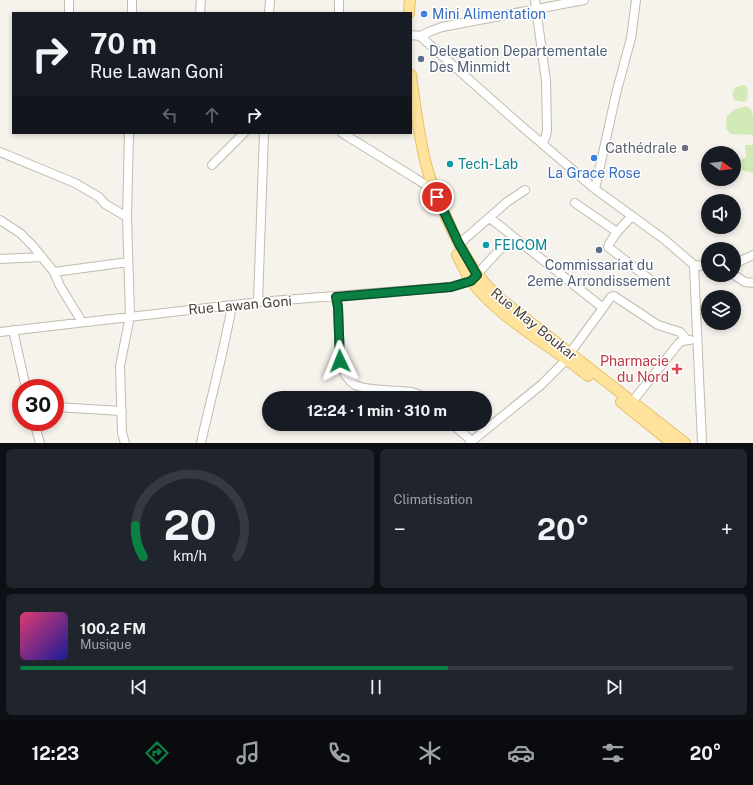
<!DOCTYPE html>
<html lang="fr">
<head>
<meta charset="utf-8">
<style>
  body { margin:0; font-family:"Public Sans",sans-serif; background:#20242c; color:#f1f3f6; height:100vh; display:flex; flex-direction:column; font-size:15px; white-space:nowrap }
  * { box-sizing:border-box; margin:0 }
  p { font-size:13px; color:#9ea1a6 }
  .icon { flex:none; width:22px; height:22px; fill:none; stroke:currentColor; stroke-width:2; stroke-linecap:round; stroke-linejoin:round }
  .map { position:relative; height:443px; overflow:hidden }
  .panel { display:flex; flex-direction:column; gap:6px; padding:6px; background:#0d0f14; flex:1 }
  .panel>* { flex:none }
  .banner { position:absolute; left:12px; top:12px; width:400px; height:122px; border-radius:0px; box-shadow:0 2px 6px #0003; background:#171b24; color:#f1f3f6; overflow:hidden }
  .needle { width:26px; rotate:104deg }
  .tools { position:absolute; left:701px; top:146px; display:grid; gap:8px }
  .tools a { display:grid; place-items:center; width:40px; height:40px; border-radius:50%; background:#171b24; box-shadow:0 2px 6px #0003; font-size:20px }
  .speed { position:absolute; left:12px; top:379px; display:flex; gap:8px; font-size:20px; font-weight:700; text-align:center }
  .speed>* { display:grid; place-content:center; width:52px; height:52px; border-radius:50%; background:#171b24; box-shadow:0 2px 6px #0003; line-height:1 }
  .speed .limit { border:6px solid #d22; background:#fff; color:#111 }
  .pin { position:absolute; display:grid; place-items:center; width:34px; height:34px; color:#fff; margin:-17px; border:2px solid #fff; border-radius:50%; box-shadow:0 1px 4px #0007 }
  .me { position:absolute; width:44px; margin:-22px; rotate:358deg; stroke-linejoin:round; filter:drop-shadow(0 0 3px #0008) }
  .turn { display:flex; align-items:center; gap:14px; height:84px; padding:0 12px; font-size:18px }
  .turn .icon { width:52px; height:52px; stroke-width:2.5 }
  .turn b { display:block; font-size:28px; line-height:34px }
  .lanes { display:flex; align-items:center; height:38px; padding:0 12px; background:#0003; justify-content:center; gap:20px; direction:ltr }
  .lanes .off { opacity:.35 }
  .big { font-size:30px; font-weight:700; line-height:1.1 }
  .panel .card { flex:1; display:flex; flex-direction:column; justify-content:center; gap:6px; min-width:0; padding:0 14px; border-radius:6px; background:#20242c }
  .panel .dial { align-items:center; gap:0 }
  .dial svg { height:104px; overflow:visible; fill:none; stroke:#363941; stroke-width:7; stroke-linecap:round; text-anchor:middle }
  .dial text { fill:#f1f3f6; stroke:none }
  .song { display:flex; align-items:center; gap:12px }
  .cover { width:48px; height:48px; border-radius:6px; background:linear-gradient(135deg,hsl(340 70% 55%),hsl(240 70% 35%)) }
  .played { height:4px; border-radius:2px; background:linear-gradient(90deg,#0b8043 60%,#363941 60%) }
  .keys { display:flex; justify-content:space-around; direction:ltr }
  .heat { display:flex; justify-content:space-between; align-items:center; font-size:22px; direction:ltr }
  .panel .tiles { flex:1; display:grid; gap:6px; grid-template-columns:1fr 1fr }
  .card:last-child { grid-column:span 2 }
  .trip { position:absolute; left:262px; top:391px; width:230px; height:40px; border-radius:20px; background:#171b24; box-shadow:0 2px 6px #0003; font-weight:700; line-height:40px; text-align:center }
  .dock { display:flex; height:64px; justify-content:space-around; align-items:center; background:#090b0e; color:#9ea1a6 }
  .dock .icon { width:28px; height:28px }
  .dock .current { color:#0b8043 }
  .dock b { font-size:18px; color:#f1f3f6 }
  .map>svg:first-child { display:block }
  .green { fill:#d2eab5 }
  .lines { fill:none; stroke-linecap:round; stroke-linejoin:round }
  .minor-casing { stroke:#c2bbae; stroke-width:10 }
  .major-casing { stroke:#e6c16a; stroke-width:12 }
  .minor { stroke:#fff; stroke-width:8 }
  .major { stroke:#ffe39c; stroke-width:10 }
  .route-casing { stroke:#07532c; stroke-width:10 }
  .route { stroke:#0b8043; stroke-width:7 }
  .shop-dot { fill:#3f7fe0; stroke:#fff; stroke-width:1.5 }
  .service-dot { fill:#5c6f8a; stroke:#fff; stroke-width:1.5 }
  .worship-dot { fill:#6b7280; stroke:#fff; stroke-width:1.5 }
  .culture-dot { fill:#0f9aa8; stroke:#fff; stroke-width:1.5 }
  .health-dot { fill:#e0444e; stroke:#fff; stroke-width:1.5 }
  .labels { text-anchor:middle; dominant-baseline:central; stroke-width:3; stroke-linejoin:round; paint-order:stroke }
  .shop-label { font-size:14px; fill:#366cbe; stroke:#fff; text-anchor:start }
  .service-label { font-size:14px; fill:#4e5e75; stroke:#fff; text-anchor:start }
  .worship-label { font-size:14px; fill:#5b616d; stroke:#fff; text-anchor:end }
  .culture-label { font-size:14px; fill:#0d838f; stroke:#fff; text-anchor:start }
  .street-label { font-size:14px; fill:#4b4439; stroke:#fff }
  .health-label { font-size:14px; fill:#be3a42; stroke:#fff; text-anchor:end }
</style>
</head>
<body>
<div class="map">
<svg width="753" height="443" viewBox="0 0 753 443">
  <rect width="100%" height="100%" fill="#f6f3ec"/>
  <!-- green -->
  <path class="green" d="M742 85 746 86 748 92 747 100 742 102 734 100C731 92 733 87 742 85Z
    M746 106 751 109 753 116V135L731 134 726 129 727 116 734 110Z
    M745 145H753V173L742 170 738 164 737 158 743 159 746 157Z"/>
  <g class="lines">
    <!-- minor casing -->
    <g class="minor-casing">
      <path id="minor" d="M535 0 546 81 547 129 546 136 542 144
        M69 13V0
        M132 13V0
        M200 13 201 0
        M269 13 270 0
        M339 13V0
        M411 35 420 36
        M420 36 518 123 595 189 665 240 694 265 708 266
        M420 36 431 31 442 27 584 0
        M342 133 415 178 427 186
        M0 152 75 183 99 197 105 204 127 217
        M212 165 244 133
        M595 189 616 94 631 38 636 0
        M575 203 617 232 632 216
        M490 218 603 308
        M0 220 20 233 33 246 54 272 60 286 82 322
        M617 232 609 244 608 247 648 278
        M459 244 507 202 525 190
        M0 259 42 257
        M734 264 753 255
        M694 265 702 443
        M54 272 128 262
        M734 275 745 282 753 283
        M336 297 338 307 340 361C342 370 347 380 355 385 367 391 398 390 412 392L418 394 422 398
        M258 302 264 133
        M13 330 26 388
        M0 332 258 302 451 287 471 281 512 236
        M570 353 611 297 614 296 658 325 680 332 687 340
        M632 402 679 343 682 341 690 340
        M55 407 122 411
        M34 422 40 443
        M452 424 472 441 470 443
        M472 441 541 385 566 360
        M125 443 122 433 120 366 130 316 127 217 129 133
        M201 443C211 397 224 352 232 305"/>
    </g>
    <!-- major casing -->
    <g class="major-casing">
      <path id="major" d="M409 13 410 0
        M411 75C415 106 419 138 427 168 433 190 443 210 452 230 466 259 479 281 503 301L685 443
        M457 255C462 264 466 274 472 282 500 319 552 346 588 376
        M621 402 672 443"/>
    </g>
    <!-- minor -->
    <use href="#minor" class="minor"/>
    <!-- major -->
    <use href="#major" class="major"/>
  </g>
  <g class="lines">
    <!-- route casing -->
    <g class="route-casing">
      <path id="route" d="M340 361 338 307 336 297 451 287 471 281 477 275 459 244 437 197"/>
    </g>
    <!-- route -->
    <use href="#route" class="route"/>
  </g>
  <!-- markers -->
  <g class="shop-dot">
    <circle cx="424" cy="14" r="4"/>
    <circle cx="594" cy="158" r="4"/>
  </g>
  <g class="service-dot">
    <circle cx="421" cy="59" r="4"/>
    <circle cx="599" cy="250" r="4"/>
  </g>
  <circle class="worship-dot" cx="685" cy="148" r="4"/>
  <g class="culture-dot">
    <circle cx="450" cy="164" r="4"/>
    <circle cx="486" cy="245" r="4"/>
  </g>
  <path class="health-dot" d="M675 363h4v4h4v4h-4v4h-4v-4h-4v-4h4z"/>
  <g class="labels">
    <!-- shop labels -->
    <g class="shop-label">
      <text x="432" y="14">Mini Alimentation</text>
      <text x="594" y="173" text-anchor="middle">La Grace Rose</text>
    </g>
    <!-- service labels -->
    <g class="service-label">
      <text x="429" y="51">Delegation Departementale<tspan x="429" dy="16">Des Minmidt</tspan></text>
      <text x="599" y="265" text-anchor="middle">Commissariat du<tspan x="599" dy="16">2eme Arrondissement</tspan></text>
    </g>
    <!-- worship labels -->
    <g class="worship-label">
      <text x="677" y="148">Cathédrale</text>
    </g>
    <!-- culture labels -->
    <g class="culture-label">
      <text x="458" y="164">Tech-Lab</text>
      <text x="494" y="245">FEICOM</text>
    </g>
    <!-- street labels -->
    <g class="street-label">
      <text transform="translate(240 305) rotate(-5)">Rue Lawan Goni</text>
      <text transform="translate(534 324) rotate(39)">Rue May Boukar</text>
    </g>
    <!-- health labels -->
    <g class="health-label">
      <text x="669" y="361">Pharmacie<tspan x="669" dy="16">du Nord</tspan></text>
    </g>
  </g>
</svg>
<div class="tools">
<a><svg class="needle" viewBox="-14 -14 28 28"><path d="M0-13l5 13h-10z" fill="#e53935"/><path d="M0 13l5-13h-10z" fill="#9ea1a6"/></svg></a>
<a><svg class="icon" aria-label="sound" viewBox="0 0 24 24"><path d="M4 9h4l5-4v14l-5-4H4zM17 9q2 3 0 6"/></svg></a>
<a><svg class="icon" aria-label="search" viewBox="0 0 24 24"><circle cx="10" cy="10" r="6"/><path d="M15 15l6 6"/></svg></a>
<a><svg class="icon" aria-label="layers" viewBox="0 0 24 24"><path d="M12 4l9 5-9 5-9-5zM3 14l9 5 9-5"/></svg></a>
</div>
<div class="speed"><div class="limit">30</div></div>
<div class="pin" style="left:437px;top:197px;background:#d93025"><svg class="icon" aria-label="arrive" viewBox="0 0 24 24"><path d="M6 21V4h12l-3 4 3 4H6"/></svg></div>
<svg class="me" style="left:340px;top:361px" viewBox="-20 -20 40 40"><path d="M0-17L14 15 0 8-14 15z" fill="#0b8043" stroke="#fff" stroke-width="4"/></svg>
<div class="trip">12:24 · 1 min · 310 m</div>
<div class="banner">
<div class="turn"><svg class="icon" aria-label="right" viewBox="0 0 24 24"><path d="M7 20v-9h11M14 6l5 5-5 5"/></svg><div><b>70 m</b>Rue Lawan Goni</div></div>
<div class="lanes"><svg class="icon off" aria-label="left" viewBox="0 0 24 24"><path d="M17 20v-9H6M10 6l-5 5 5 5"/></svg><svg class="icon off" aria-label="ahead" viewBox="0 0 24 24"><path d="M12 20V5M6 11l6-6 6 6"/></svg><svg class="icon" aria-label="right" viewBox="0 0 24 24"><path d="M7 20v-9h11M14 6l5 5-5 5"/></svg></div>
</div>
</div>
<section class="panel">
<div class="tiles">
<div class="card dial"><svg viewBox="0 0 100 80">
<path d="M14 69A42 42 0 1 1 86 69"/>
<path d="M14 69A42 42 0 0 1 8 45" stroke="#0b8043"/>
<text x="50" y="56" font-size="32" font-weight="700">20</text>
<text x="50" y="72" font-size="11">km/h</text>
</svg></div>
<div class="card"><p>Climatisation</p>
<div class="heat"><a>−</a><b class="big">20°</b><a>+</a></div>
</div>
<div class="card">
<div class="song"><i class="cover"></i><div><b>100.2 FM</b><p>Musique</p></div></div>
<div class="played"></div>
<div class="keys"><svg class="icon" aria-label="previous" viewBox="0 0 24 24"><path d="M18 5L8 12l10 7zM5 5v14"/></svg><svg class="icon" aria-label="pause" viewBox="0 0 24 24"><path d="M8 5v14M16 5v14"/></svg><svg class="icon" aria-label="next" viewBox="0 0 24 24"><path d="M6 5l10 7-10 7zM19 5v14"/></svg></div>
</div>
</div>
</section>
<nav class="dock">
<b>12:23</b>
<svg class="icon current" aria-label="directions" viewBox="0 0 24 24"><path d="M12 3l9 9-9 9-9-9zM9 14v-3h6M13 9l2 2-2 2"/></svg>
<svg class="icon" aria-label="music" viewBox="0 0 24 24"><path d="M9 18V5l10-2v13"/><circle cx="6" cy="18" r="3"/><circle cx="16" cy="16" r="3"/></svg>
<svg class="icon" aria-label="phone" viewBox="0 0 24 24"><path d="M5 4h4l2 5-3 2q2 4 5 5l2-3 5 2v4C11 20 4 13 5 4z"/></svg>
<svg class="icon" aria-label="climate" viewBox="0 0 24 24"><path d="M12 3v18M4 7l16 10M4 17L20 7"/></svg>
<svg class="icon" aria-label="car" viewBox="0 0 24 24"><path d="M5 17H2v-5l4-1 3-4h7l3 4 3 1v5h-3M9 17h6M6 11h13"/><circle cx="7" cy="17" r="2"/><circle cx="17" cy="17" r="2"/></svg>
<svg class="icon" aria-label="filters" viewBox="0 0 24 24"><path d="M4 7h16M4 17h16"/><circle cx="9" cy="7" r="2"/><circle cx="15" cy="17" r="2"/></svg>
<b>20°</b>
</nav>
</body>
</html>
